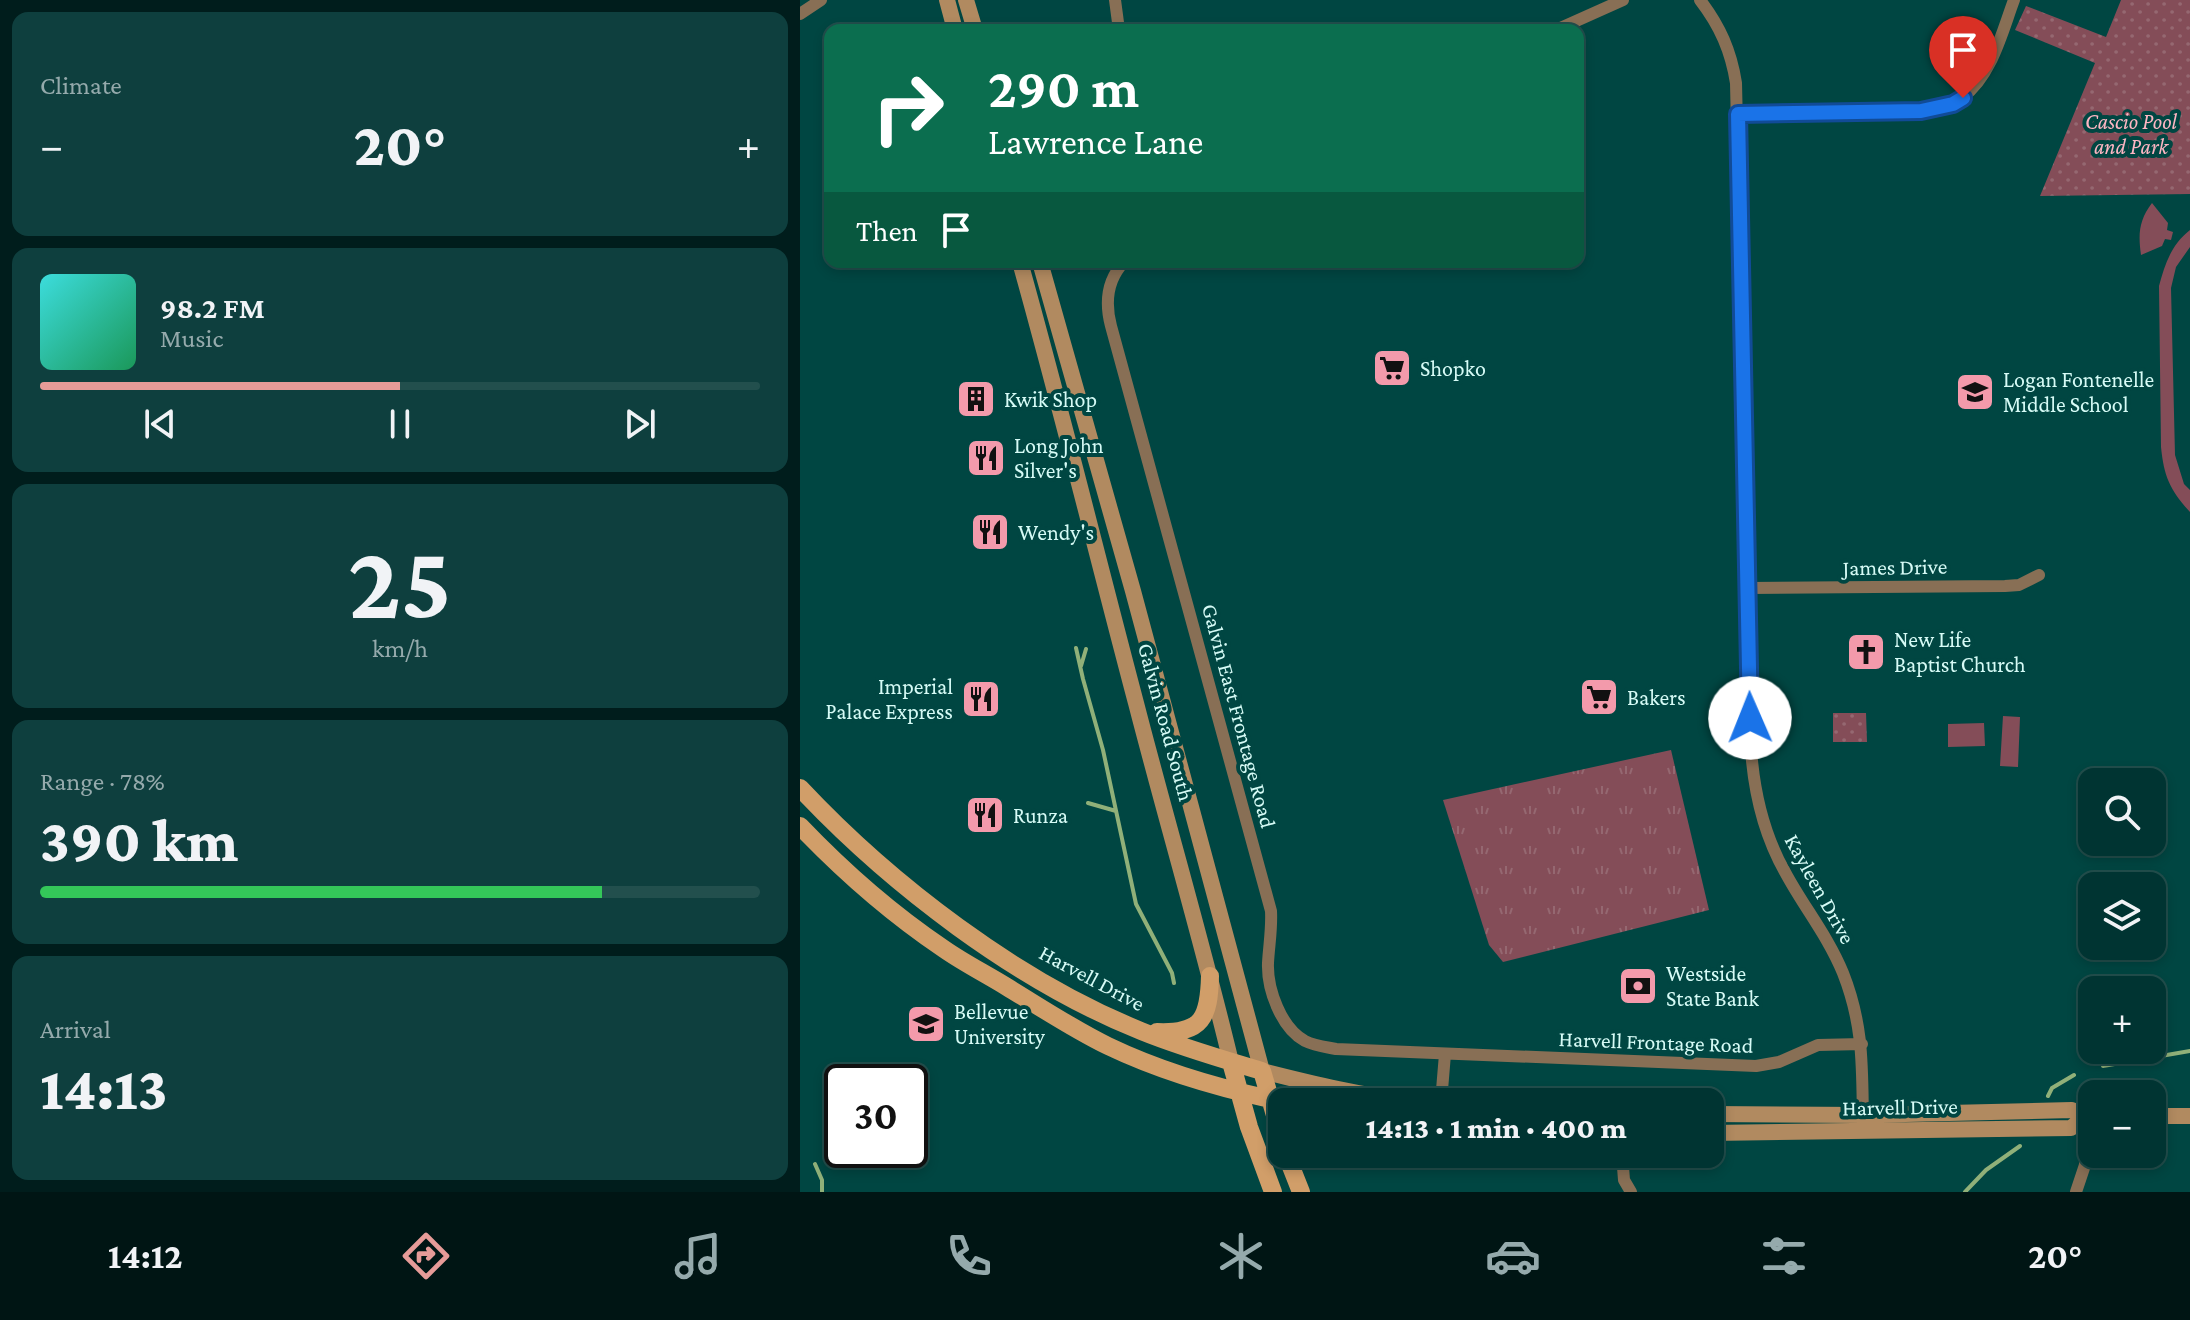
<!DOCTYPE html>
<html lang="en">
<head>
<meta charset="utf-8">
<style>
  body { margin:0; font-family:"Crimson Pro",serif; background:#0e3f3e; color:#f1f3f6; height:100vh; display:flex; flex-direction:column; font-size:30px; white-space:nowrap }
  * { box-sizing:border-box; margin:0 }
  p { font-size:26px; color:#95aaac }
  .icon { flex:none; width:44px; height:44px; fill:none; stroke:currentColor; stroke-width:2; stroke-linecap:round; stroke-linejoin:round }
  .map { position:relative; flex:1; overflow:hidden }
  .sheet { display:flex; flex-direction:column; gap:12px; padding:12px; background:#001d1c; width:800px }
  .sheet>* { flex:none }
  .hud { position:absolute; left:24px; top:24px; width:760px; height:244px; border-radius:16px; box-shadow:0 4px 12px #0003,0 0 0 2px #224f4d; background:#0b6e4f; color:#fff; overflow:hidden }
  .controls { position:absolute; left:1278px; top:768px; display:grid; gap:16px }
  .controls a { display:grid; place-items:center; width:88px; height:88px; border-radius:16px; background:#003432; box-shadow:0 4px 12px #0003,0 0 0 2px #224f4d; font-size:40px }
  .speed { position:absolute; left:24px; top:1064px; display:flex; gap:16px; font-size:40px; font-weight:700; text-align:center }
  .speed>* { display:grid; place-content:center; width:104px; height:104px; border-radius:50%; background:#003432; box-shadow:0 4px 12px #0003,0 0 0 2px #224f4d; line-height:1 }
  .speed .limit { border:4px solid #111; border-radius:12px; background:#fff; color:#111 }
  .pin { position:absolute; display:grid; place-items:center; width:68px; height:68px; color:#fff; margin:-82px -34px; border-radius:50% 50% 50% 0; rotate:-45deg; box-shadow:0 0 8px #0007 }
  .pin .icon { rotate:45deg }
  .me { position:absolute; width:88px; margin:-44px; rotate:359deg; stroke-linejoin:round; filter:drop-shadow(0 0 6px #0008) }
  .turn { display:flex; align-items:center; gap:28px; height:168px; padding:0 32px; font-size:36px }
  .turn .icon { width:104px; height:104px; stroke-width:2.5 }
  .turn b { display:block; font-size:56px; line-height:68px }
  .then { display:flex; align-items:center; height:76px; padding:0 32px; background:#0003; gap:16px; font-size:30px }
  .big { font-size:60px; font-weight:800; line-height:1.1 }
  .sheet .card { flex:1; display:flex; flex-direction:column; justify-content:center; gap:12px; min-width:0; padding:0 28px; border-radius:16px; background:#0e3f3e }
  .sheet .dial { align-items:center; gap:0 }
  .dial b { font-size:104px; line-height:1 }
  .song { display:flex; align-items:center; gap:24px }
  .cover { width:96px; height:96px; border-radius:12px; background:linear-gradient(135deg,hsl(180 70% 55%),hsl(150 70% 35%)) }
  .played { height:8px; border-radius:4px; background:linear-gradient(90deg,#e69b98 50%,#224f4d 50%) }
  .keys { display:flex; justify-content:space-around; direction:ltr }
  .heat { display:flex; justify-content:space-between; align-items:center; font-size:44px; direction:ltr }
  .charge { height:12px; border-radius:6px; background:linear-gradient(90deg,#34c759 78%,#224f4d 0) }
  .trip { position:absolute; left:468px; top:1088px; width:456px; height:80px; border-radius:16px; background:#003432; box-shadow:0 4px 12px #0003,0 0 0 2px #224f4d; font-weight:800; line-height:80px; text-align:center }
  .tabs { display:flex; height:128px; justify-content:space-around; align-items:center; background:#001514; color:#95aaac }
  .tabs .icon { width:56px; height:56px }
  .tabs .active { color:#e69b98 }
  .tabs b { font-size:36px; color:#f1f3f6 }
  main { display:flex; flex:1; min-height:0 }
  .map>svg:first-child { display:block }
  .grass { fill:url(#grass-tufts) }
  .park { fill:url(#park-dots) }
  .garden { fill:#844d58 }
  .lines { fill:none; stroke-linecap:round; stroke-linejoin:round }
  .stream { stroke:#90b079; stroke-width:4 }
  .minor { stroke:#886f55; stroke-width:12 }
  .secondary { stroke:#b18a60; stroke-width:16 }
  .primary { stroke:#d19e69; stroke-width:18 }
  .route-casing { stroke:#114b97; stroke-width:20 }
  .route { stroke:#1a73e8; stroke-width:14 }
  .labels { text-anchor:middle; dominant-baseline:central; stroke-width:8; stroke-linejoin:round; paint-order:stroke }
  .park-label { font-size:22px; font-style:italic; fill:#fdb6c3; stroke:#004642 }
  .poi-label { font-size:22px; fill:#d6fbf6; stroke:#004642; text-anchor:start }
  .street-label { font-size:22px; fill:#d6fbf6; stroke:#004642 }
</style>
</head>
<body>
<main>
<section class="sheet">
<div class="card"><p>Climate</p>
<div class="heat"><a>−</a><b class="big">20°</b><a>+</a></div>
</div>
<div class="card">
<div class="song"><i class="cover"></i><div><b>98.2 FM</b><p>Music</p></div></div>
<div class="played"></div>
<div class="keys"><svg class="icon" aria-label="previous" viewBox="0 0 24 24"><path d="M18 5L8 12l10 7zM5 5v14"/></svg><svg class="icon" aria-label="pause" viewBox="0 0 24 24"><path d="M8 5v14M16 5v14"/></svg><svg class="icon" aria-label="next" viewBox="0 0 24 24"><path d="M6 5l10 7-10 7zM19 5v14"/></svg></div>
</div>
<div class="card dial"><b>25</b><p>km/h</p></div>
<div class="card"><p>Range · 78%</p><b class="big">390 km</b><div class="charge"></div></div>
<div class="card"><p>Arrival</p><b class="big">14:13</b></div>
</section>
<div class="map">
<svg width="1390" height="1192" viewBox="0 0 1390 1192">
  <defs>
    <pattern id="grass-tufts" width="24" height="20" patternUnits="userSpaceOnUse" patternTransform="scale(2)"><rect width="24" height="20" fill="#844d58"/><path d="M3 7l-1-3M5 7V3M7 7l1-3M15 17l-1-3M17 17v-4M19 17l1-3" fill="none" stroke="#956871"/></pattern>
    <pattern id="park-dots" width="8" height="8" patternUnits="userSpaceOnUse" patternTransform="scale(2)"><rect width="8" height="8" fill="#844d58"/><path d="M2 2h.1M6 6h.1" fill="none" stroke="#956871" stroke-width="1.8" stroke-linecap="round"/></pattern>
  </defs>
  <rect width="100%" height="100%" fill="#004642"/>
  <!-- grass -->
  <path class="grass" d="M871 750 909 910 703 962 689 945 643 800Z"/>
  <!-- park -->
  <path class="park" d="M1321 0H1390V194L1240 196 1295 63 1215 30 1226 6 1306 37Z
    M1033 713H1066L1067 742H1033Z"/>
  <!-- garden -->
  <path class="garden" d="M1352 203 1368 223 1367 230 1373 232 1371 240 1365 239 1362 246 1341 255C1338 234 1339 220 1352 203Z
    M1390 230V247L1376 267 1371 288 1375 455 1384 484 1390 490V512C1370 490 1364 477 1361 447L1359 286C1365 264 1371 245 1390 230Z
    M1203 716 1220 717 1218 767 1200 766Z
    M1184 723 1185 746 1148 747V724Z"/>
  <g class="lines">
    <!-- stream -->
    <path class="stream" d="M276 648 283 679 303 750 336 904 372 973 374 983
      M281 666 286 649
      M288 803 316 811
      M1303 1066 1390 1051
      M1248 1096 1252 1088 1274 1075
      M15 1164 22 1180V1192
      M1165 1192 1186 1170 1220 1146"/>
    <!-- minor -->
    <path class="minor" d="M315 0 319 30
      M900 0C920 26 931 51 936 83L951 749C954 793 963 833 985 872 1003 906 1028 936 1043 973 1064 1026 1062 1068 1063 1123
      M0 14 21 0
      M756 30 823 0
      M938 114C973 113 1008 113 1043 112 1075 112 1138 118 1163 97 1192 75 1202 32 1214 0
      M324 262C307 280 305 303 311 326L471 911C472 929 469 945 468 963 467 989 481 1028 505 1041 515 1046 526 1047 536 1049L956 1066 979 1062 1018 1045 1062 1044
      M948 588 1205 586 1219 585 1239 575
      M641 1102 645 1054
      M822 1154 824 1180 831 1192
      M1276 1192 1285 1165 1286 1116"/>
    <!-- secondary -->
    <path class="secondary" d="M147 0 155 30
      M166 0 175 30
      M220 262C261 408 297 556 336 703 367 823 402 941 431 1062
      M240 262 333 591 462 1071C513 1084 563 1096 616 1102
      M910 1114 1063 1115 1272 1110 1286 1116H1292
      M1352 1116H1390
      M910 1133 1271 1128 1286 1116"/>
    <!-- primary -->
    <path class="primary" d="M0 788C91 885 217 981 341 1031 380 1047 422 1059 462 1071L482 1139
      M0 826C43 871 92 914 144 949 164 963 186 974 207 987 240 1007 273 1029 308 1046 358 1070 415 1087 470 1099
      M357 1032C403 1034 409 1017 410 976
      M431 1062 449 1127 473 1192
      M486 1154 501 1192"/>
  </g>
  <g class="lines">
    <!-- route casing -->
    <g class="route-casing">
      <path id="route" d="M950 718 938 114 1121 111 1153 104 1163 98"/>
    </g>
    <!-- route -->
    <use href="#route" class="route"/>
  </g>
  <!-- icons -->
  <defs>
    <g id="supermarket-square" transform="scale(2)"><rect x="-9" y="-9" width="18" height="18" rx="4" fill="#f39aab" stroke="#004642"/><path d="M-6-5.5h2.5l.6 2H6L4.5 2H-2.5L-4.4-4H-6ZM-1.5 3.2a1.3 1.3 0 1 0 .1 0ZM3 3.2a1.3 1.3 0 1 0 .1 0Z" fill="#111"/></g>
    <g id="school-square" transform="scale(2)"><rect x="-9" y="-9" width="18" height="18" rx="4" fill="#f39aab" stroke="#004642"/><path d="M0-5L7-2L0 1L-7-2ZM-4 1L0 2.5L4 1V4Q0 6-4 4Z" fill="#111"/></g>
    <g id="building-square" transform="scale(2)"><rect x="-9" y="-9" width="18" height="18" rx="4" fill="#f39aab" stroke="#004642"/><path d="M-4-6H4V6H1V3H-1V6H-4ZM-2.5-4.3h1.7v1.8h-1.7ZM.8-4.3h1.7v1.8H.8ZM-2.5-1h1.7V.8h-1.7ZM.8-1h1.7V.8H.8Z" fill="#111"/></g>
    <g id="restaurant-square" transform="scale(2)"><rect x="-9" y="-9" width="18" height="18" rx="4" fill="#f39aab" stroke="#004642"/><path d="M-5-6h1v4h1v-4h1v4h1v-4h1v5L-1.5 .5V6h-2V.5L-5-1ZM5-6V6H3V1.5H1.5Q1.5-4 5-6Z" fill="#111"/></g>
    <g id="church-square" transform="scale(2)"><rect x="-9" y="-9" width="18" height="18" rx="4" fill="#f39aab" stroke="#004642"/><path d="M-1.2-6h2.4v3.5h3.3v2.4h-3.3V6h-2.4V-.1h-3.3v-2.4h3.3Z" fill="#111"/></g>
    <g id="bank-square" transform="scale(2)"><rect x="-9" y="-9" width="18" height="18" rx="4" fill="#f39aab" stroke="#004642"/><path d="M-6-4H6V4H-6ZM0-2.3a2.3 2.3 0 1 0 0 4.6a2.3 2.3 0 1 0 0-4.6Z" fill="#111"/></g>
    <g id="university-square" transform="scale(2)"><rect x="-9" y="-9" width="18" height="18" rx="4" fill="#f39aab" stroke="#004642"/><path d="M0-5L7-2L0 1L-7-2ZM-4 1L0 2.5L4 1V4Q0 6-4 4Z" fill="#111"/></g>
  </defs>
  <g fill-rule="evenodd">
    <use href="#supermarket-square" x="592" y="368"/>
    <use href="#school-square" x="1175" y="392"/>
    <use href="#building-square" x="176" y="399"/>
    <use href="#restaurant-square" x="186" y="458"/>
    <use href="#restaurant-square" x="190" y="532"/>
    <use href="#church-square" x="1066" y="652"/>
    <use href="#supermarket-square" x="799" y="697"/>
    <use href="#restaurant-square" x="181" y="699"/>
    <use href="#restaurant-square" x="185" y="815"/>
    <use href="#bank-square" x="838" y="986"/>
    <use href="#university-square" x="126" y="1024"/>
  </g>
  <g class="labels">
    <!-- park labels -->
    <g class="park-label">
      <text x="1331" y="121">Cascio Pool<tspan x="1331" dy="25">and Park</tspan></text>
    </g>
    <!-- poi labels -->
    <g class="poi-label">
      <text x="620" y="368">Shopko</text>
      <text x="1203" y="379">Logan Fontenelle<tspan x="1203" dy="25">Middle School</tspan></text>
      <text x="204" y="399">Kwik Shop</text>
      <text x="214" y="445">Long John<tspan x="214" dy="25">Silver's</tspan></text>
      <text x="218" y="532">Wendy's</text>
      <text x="1094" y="639">New Life<tspan x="1094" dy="25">Baptist Church</tspan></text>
      <text x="153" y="686" text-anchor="end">Imperial<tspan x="153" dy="25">Palace Express</tspan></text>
      <text x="827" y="697">Bakers</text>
      <text x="213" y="815">Runza</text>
      <text x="866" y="973">Westside<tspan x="866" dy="25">State Bank</tspan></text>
      <text x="154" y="1011">Bellevue<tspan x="154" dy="25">University</tspan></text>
    </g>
    <!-- street labels -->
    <g class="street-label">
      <text transform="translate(1095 567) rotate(-1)">James Drive</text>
      <text transform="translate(439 716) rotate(75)">Galvin East Frontage Road</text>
      <text transform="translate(366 722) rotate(75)">Galvin Road South</text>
      <text transform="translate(1020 889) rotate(61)">Kayleen Drive</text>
      <text transform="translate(292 978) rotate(28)">Harvell Drive</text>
      <text transform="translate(856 1042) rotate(2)">Harvell Frontage Road</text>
      <text transform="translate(1100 1107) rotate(-1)">Harvell Drive</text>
    </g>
  </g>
</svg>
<div class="controls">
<a><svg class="icon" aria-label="search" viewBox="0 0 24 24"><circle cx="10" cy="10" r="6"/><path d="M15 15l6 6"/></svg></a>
<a><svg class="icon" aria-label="layers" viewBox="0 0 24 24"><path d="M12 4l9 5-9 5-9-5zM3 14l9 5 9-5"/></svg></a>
<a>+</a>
<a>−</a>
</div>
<div class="speed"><div class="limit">30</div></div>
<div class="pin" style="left:1163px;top:98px;background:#d93025"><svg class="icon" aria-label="arrive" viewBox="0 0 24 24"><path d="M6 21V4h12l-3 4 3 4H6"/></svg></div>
<svg class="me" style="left:950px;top:718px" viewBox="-20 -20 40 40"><circle r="19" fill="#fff"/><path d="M0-13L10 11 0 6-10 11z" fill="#1a73e8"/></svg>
<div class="trip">14:13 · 1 min · 400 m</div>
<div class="hud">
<div class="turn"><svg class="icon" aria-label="right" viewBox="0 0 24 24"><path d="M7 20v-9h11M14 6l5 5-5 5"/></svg><div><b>290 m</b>Lawrence Lane</div></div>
<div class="then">Then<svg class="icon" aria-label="arrive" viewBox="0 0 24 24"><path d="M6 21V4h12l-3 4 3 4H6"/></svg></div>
</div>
</div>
</main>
<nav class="tabs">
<b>14:12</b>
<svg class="icon active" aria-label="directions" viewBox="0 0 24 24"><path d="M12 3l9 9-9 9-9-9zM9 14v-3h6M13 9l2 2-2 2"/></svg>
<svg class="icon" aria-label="music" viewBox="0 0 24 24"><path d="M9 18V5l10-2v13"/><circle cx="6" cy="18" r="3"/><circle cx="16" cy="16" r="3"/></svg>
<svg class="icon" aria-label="phone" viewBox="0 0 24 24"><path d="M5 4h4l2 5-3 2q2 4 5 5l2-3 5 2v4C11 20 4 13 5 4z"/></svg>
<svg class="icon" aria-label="climate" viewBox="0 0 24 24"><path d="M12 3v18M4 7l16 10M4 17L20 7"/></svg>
<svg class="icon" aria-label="car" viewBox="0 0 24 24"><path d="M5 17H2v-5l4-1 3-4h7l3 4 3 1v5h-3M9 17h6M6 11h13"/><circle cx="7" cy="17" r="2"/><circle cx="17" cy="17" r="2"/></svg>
<svg class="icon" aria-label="filters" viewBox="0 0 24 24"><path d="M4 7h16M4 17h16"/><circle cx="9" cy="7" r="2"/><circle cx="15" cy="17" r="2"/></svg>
<b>20°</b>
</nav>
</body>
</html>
